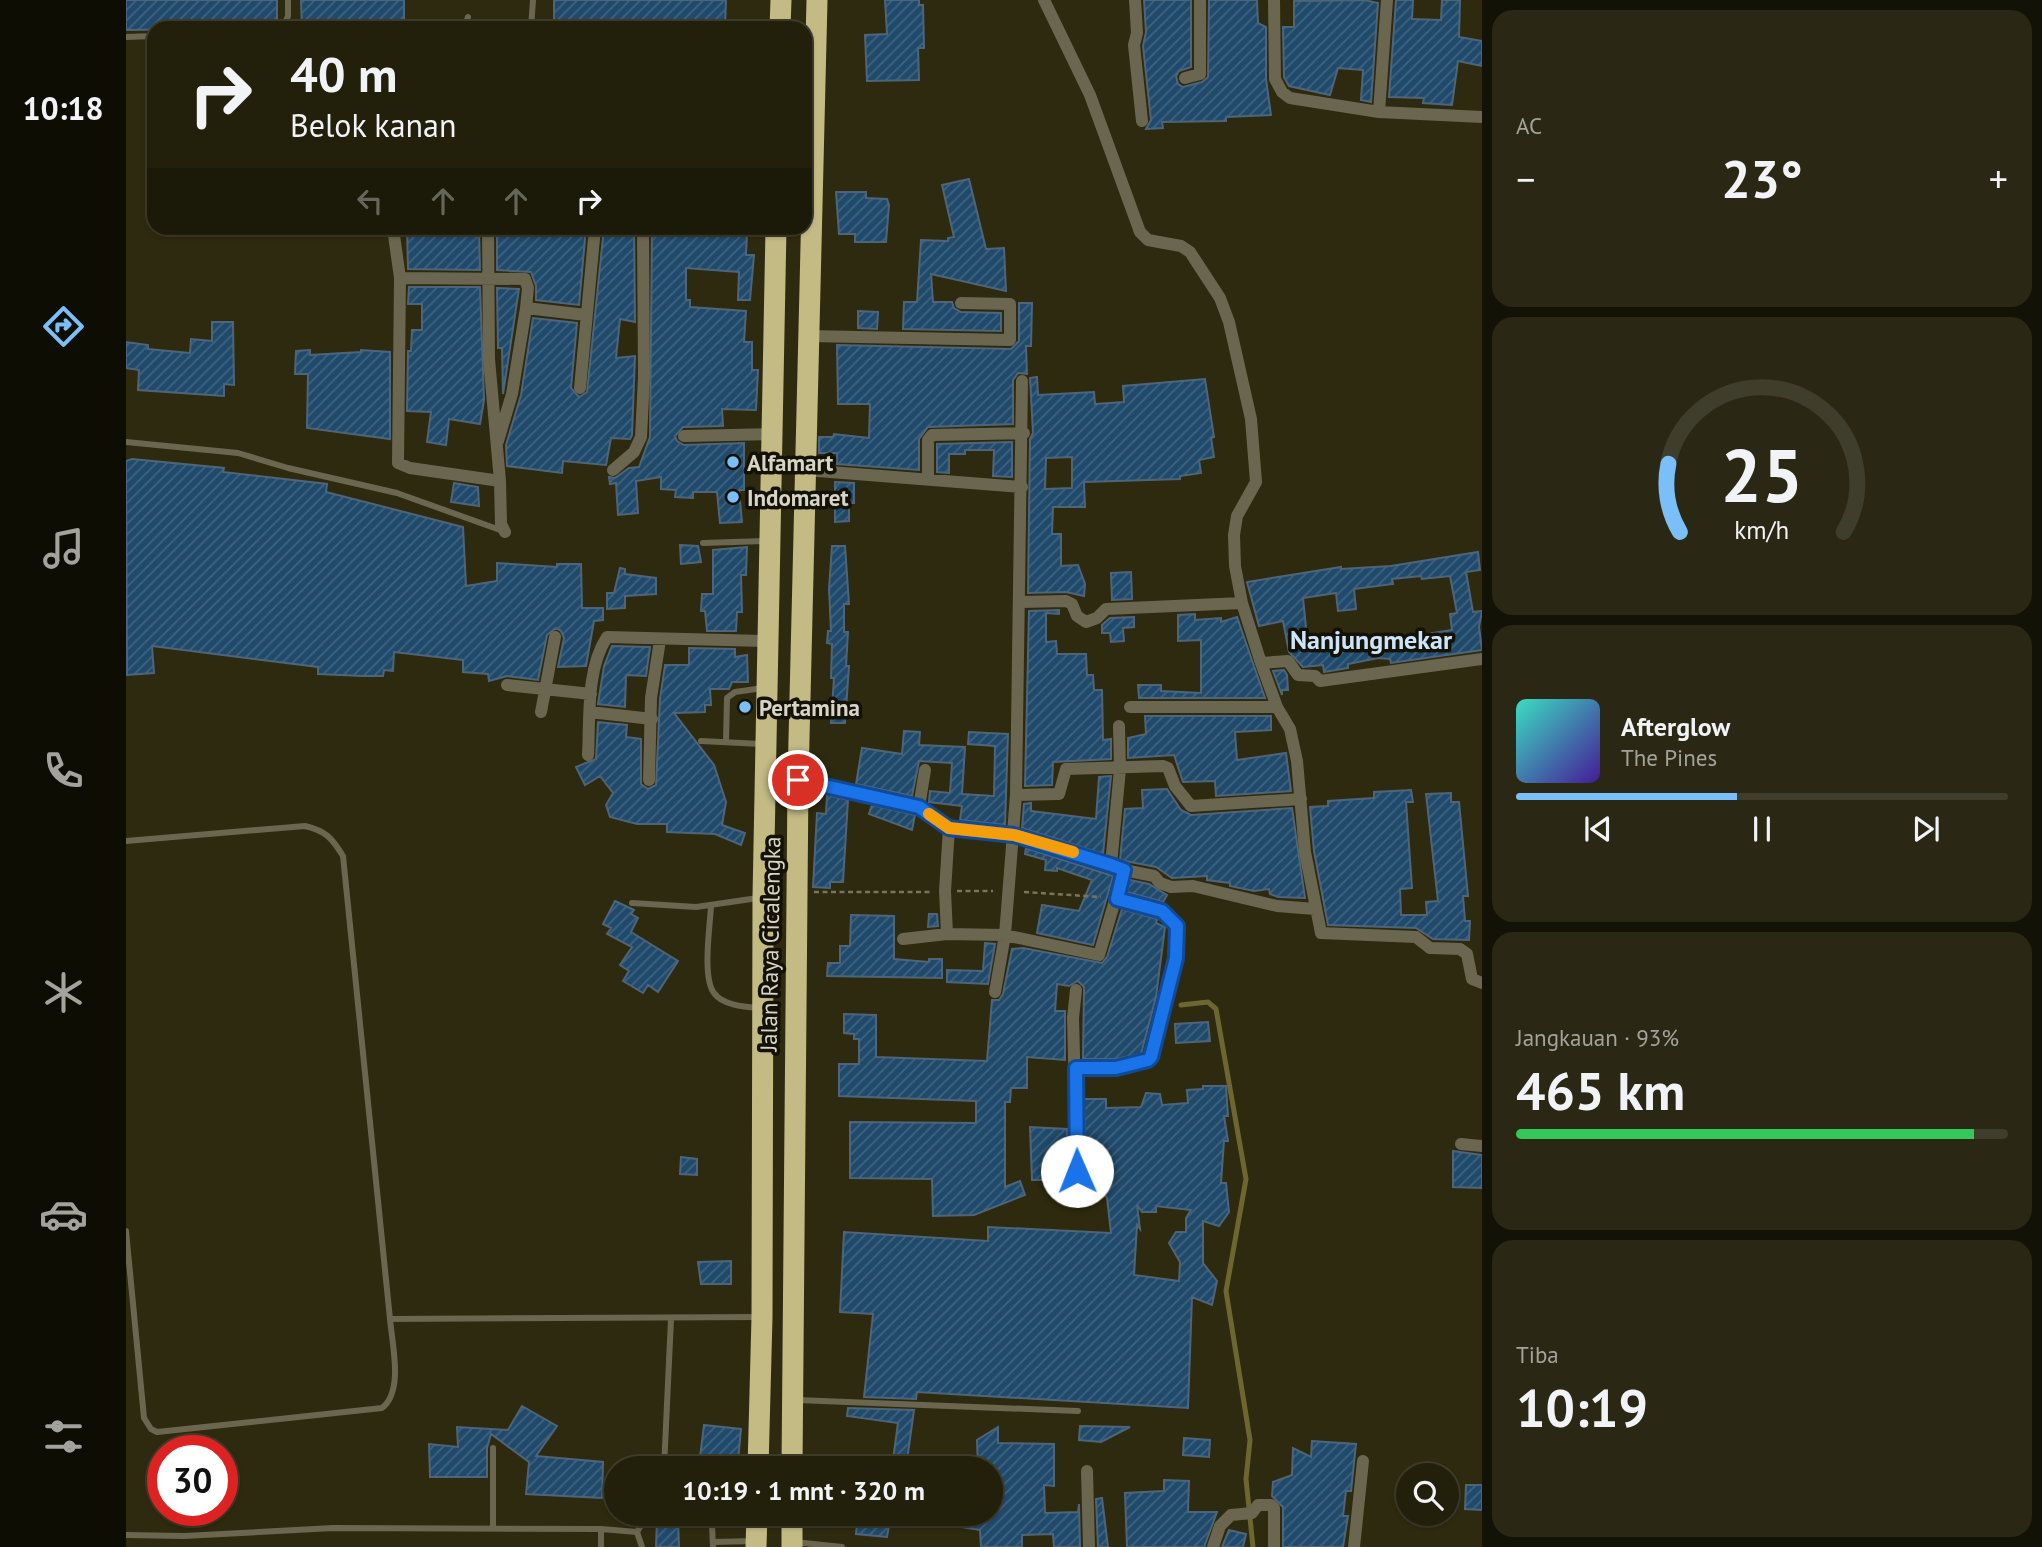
<!DOCTYPE html>
<html lang="id">
<head>
<meta charset="utf-8">
<style>
  body { margin:0; font-family:"PT Sans",sans-serif; background:#2a2814; color:#f1f3f6; height:100vh; display:flex; flex-direction:column; font-size:26px; white-space:nowrap }
  * { box-sizing:border-box; margin:0 }
  p { font-size:23px; color:#a2a39d }
  .icon { flex:none; width:38px; height:38px; fill:none; stroke:currentColor; stroke-width:2; stroke-linecap:round; stroke-linejoin:round }
  .map { position:relative; flex:1; overflow:hidden }
  .drawer { display:flex; flex-direction:column; gap:10px; padding:10px; background:#131206; width:560px }
  .drawer>* { flex:none }
  .hud { position:absolute; left:21px; top:21px; width:665px; height:214px; border-radius:21px; box-shadow:0 2px 5px #0004,0 0 0 2px #3f3e2c; background:#22200b; color:#f1f3f6; overflow:hidden }
  .controls { position:absolute; left:1270px; top:1463px; display:grid; gap:14px }
  .controls a { display:grid; place-items:center; width:63px; height:63px; border-radius:50%; background:#22200b; box-shadow:0 2px 5px #0004,0 0 0 2px #3f3e2c; font-size:35px }
  .speed { position:absolute; left:21px; top:1435px; display:flex; gap:14px; font-size:35px; font-weight:700; text-align:center }
  .speed>* { display:grid; place-content:center; width:91px; height:91px; border-radius:50%; background:#22200b; box-shadow:0 2px 5px #0004,0 0 0 2px #3f3e2c; line-height:1 }
  .speed .limit { border:10px solid #d22; background:#fff; color:#111 }
  .pin { position:absolute; display:grid; place-items:center; width:60px; height:60px; color:#fff; margin:-30px; border:4px solid #fff; border-radius:50%; box-shadow:0 2px 7px #0007 }
  .me { position:absolute; width:77px; margin:-38px; rotate:359deg; stroke-linejoin:round; filter:drop-shadow(0 0 5px #0008) }
  .turn { display:flex; align-items:center; gap:24px; height:147px; padding:0 28px; font-size:32px }
  .turn .icon { width:91px; height:91px; stroke-width:2.5 }
  .turn b { display:block; font-size:49px; line-height:60px }
  .lanes { display:flex; align-items:center; height:66px; padding:0 28px; background:#0003; justify-content:center; gap:35px; direction:ltr }
  .lanes .off { opacity:.35 }
  .big { font-size:52px; font-weight:600; line-height:1.1 }
  .drawer .widget { flex:1; display:flex; flex-direction:column; justify-content:center; gap:10px; min-width:0; padding:0 24px; border-radius:21px; background:#2a2814 }
  .drawer .dial { align-items:center; gap:0 }
  .dial svg { height:182px; overflow:visible; fill:none; stroke:#3f3e2c; stroke-width:7; stroke-linecap:round; text-anchor:middle }
  .dial text { fill:#f1f3f6; stroke:none }
  .song { display:flex; align-items:center; gap:21px }
  .cover { width:84px; height:84px; border-radius:10px; background:linear-gradient(135deg,hsl(170 70% 55%),hsl(260 70% 35%)) }
  .played { height:7px; border-radius:4px; background:linear-gradient(90deg,#7abff8 45%,#3f3e2c 45%) }
  .keys { display:flex; justify-content:space-around; direction:ltr }
  .heat { display:flex; justify-content:space-between; align-items:center; font-size:38px; direction:ltr }
  .charge { height:10px; border-radius:5px; background:linear-gradient(90deg,#34c759 93%,#3f3e2c 0) }
  .trip { position:absolute; left:478px; top:1456px; width:399px; height:70px; border-radius:35px; background:#22200b; box-shadow:0 2px 5px #0004,0 0 0 2px #3f3e2c; font-weight:600; line-height:70px; text-align:center }
  main { display:flex; flex:1; min-height:0 }
  .tabs { display:flex; flex-direction:column; width:126px; justify-content:space-around; align-items:center; background:#0e0d04; color:#a2a39d }
  .tabs .icon { width:49px; height:49px }
  .tabs .active { color:#7abff8 }
  .tabs b { font-size:32px; color:#f1f3f6 }
  .map>svg:first-child { display:block }
  .lines { fill:none; stroke-linecap:round; stroke-linejoin:round }
  .stream { stroke:#6e6631; stroke-width:5 }
  .building { fill:url(#building-hatch); stroke:#4e6579; stroke-width:2; fill-rule:evenodd }
  .path { stroke:#78755f; stroke-width:2.5; stroke-dasharray:5 3.5; stroke-linecap:butt }
  .lane { stroke:#6a6650; stroke-width:6 }
  .street { stroke:#6a6650; stroke-width:12 }
  .highway { stroke:#c3ba84; stroke-width:21 }
  .route-casing { stroke:#114b97; stroke-width:18 }
  .route { stroke:#1a73e8; stroke-width:12 }
  .slow { stroke:#f59e0b; stroke-width:12 }
  .poi-dot { fill:#7abff8; stroke:#141207; stroke-width:2.5 }
  .labels { text-anchor:middle; dominant-baseline:central; stroke-width:7; stroke-linejoin:round; paint-order:stroke }
  .poi-label { font-size:23px; font-weight:bold; fill:#d7d5c5; stroke:#141207; text-anchor:start }
  .street-label { font-size:23px; fill:#d7d5c5; stroke:#141207 }
  .quarter-label { font-size:26px; font-weight:bold; fill:#cce5fb; stroke:#141207 }
</style>
</head>
<body>
<main>
<nav class="tabs">
<b>10:18</b>
<svg class="icon active" aria-label="directions" viewBox="0 0 24 24"><path d="M12 3l9 9-9 9-9-9zM9 14v-3h6M13 9l2 2-2 2"/></svg>
<svg class="icon" aria-label="music" viewBox="0 0 24 24"><path d="M9 18V5l10-2v13"/><circle cx="6" cy="18" r="3"/><circle cx="16" cy="16" r="3"/></svg>
<svg class="icon" aria-label="phone" viewBox="0 0 24 24"><path d="M5 4h4l2 5-3 2q2 4 5 5l2-3 5 2v4C11 20 4 13 5 4z"/></svg>
<svg class="icon" aria-label="climate" viewBox="0 0 24 24"><path d="M12 3v18M4 7l16 10M4 17L20 7"/></svg>
<svg class="icon" aria-label="car" viewBox="0 0 24 24"><path d="M5 17H2v-5l4-1 3-4h7l3 4 3 1v5h-3M9 17h6M6 11h13"/><circle cx="7" cy="17" r="2"/><circle cx="17" cy="17" r="2"/></svg>
<svg class="icon" aria-label="filters" viewBox="0 0 24 24"><path d="M4 7h16M4 17h16"/><circle cx="9" cy="7" r="2"/><circle cx="15" cy="17" r="2"/></svg>
</nav>
<div class="map">
<svg width="1356" height="1547" viewBox="0 0 1356 1547">
  <defs>
    <pattern id="building-hatch" width="6" height="6" patternUnits="userSpaceOnUse" patternTransform="scale(1.75)"><rect width="6" height="6" fill="#204a6b"/><path d="M-1 1l2-2M0 6l6-6M5 7l2-2" fill="none" stroke="#40637f"/></pattern>
  </defs>
  <rect width="100%" height="100%" fill="#2e2a0f"/>
  <g class="lines">
    <!-- stream -->
    <path class="stream" d="M1055 1005 1082 1002 1090 1009 1120 1179 1100 1291 1124 1440 1120 1479 1127 1547"/>
  </g>
  <!-- building -->
  <path class="building" d="M0 0H151V28L0 30Z
    M175 0H278V28H176Z
    M428 0H600L599 28H428Z
    M759 0H793V5H797L798 48H792L793 80 741 81 739 35 761 34Z
    M1018 0H1065V67L1053 71 1050 76 1052 84 1057 87 1076 82 1082 77 1083 0H1131L1132 23 1140 27V79L1145 115 1100 117V121L1036 122 1037 128 1020 129 1025 120 1017 46 1020 32Z
    M1238 0 1252 3 1245 102 1235 100 1237 70 1212 68 1204 95 1163 86 1158 77 1157 27H1168V1Z
    M1270 0H1287L1286 19 1315 20 1316 0H1334L1333 37 1356 41V66L1332 61 1326 105 1297 103 1298 98 1263 97Z
    M843 179 860 249 878 248 880 291 805 274 807 302H826L828 308 835 312 875 313V331L777 329 778 302H791L795 240 822 241V238L828 237 816 185Z
    M710 192H740V198L761 199 763 205 760 242H729V234H713Z
    M281 228H353L354 270 282 269Z
    M371 228H460L453 305 410 300V286L405 272 371 270Z
    M478 228H508L509 322 494 319 490 358 509 356 506 435 504 439 485 438 480 465 437 461 436 473 381 466 380 445 395 395 407 318 451 323 445 388 453 397 461 392Z
    M526 228 612 231 621 234 620 255H628L624 300H612L613 272 560 268V300H564V307L620 311 618 342H626V370H632L630 410 596 409 597 426 557 427 549 436 551 441 558 445 618 443V490H613L616 522 594 523 591 492H567V498L549 497 550 490 535 489V477L510 481 512 513 492 515 490 483 484 484 483 477 489 478 503 468 513 467 524 437Z
    M283 287H354L358 400 354 424 323 419 320 445 301 442 305 412 281 411 282 351H285L286 330H296V304H282Z
    M371 288 393 289 377 394 376 348H372Z
    M893 303H906L905 346H900L901 374 892 373 887 380V424L802 427 793 439V470L711 464V453H693V437H707L708 434 743 438 744 404H712L711 345 885 349 893 341Z
    M732 311 752 312 751 329 732 328Z
    M86 322H107L108 385 98 384V396L12 390 13 370 0 368V342L22 345V349L64 353 65 339 86 341Z
    M184 350V355L235 352V350L264 352V439L181 428 182 374H169L170 351Z
    M911 377 912 395 968 392 969 404 998 402 997 386 1079 379 1088 437 1085 438 1088 457 1073 460 1075 473 1054 476V479L958 482 959 507H927L926 534H935V566L952 565 959 584 958 596 940 592 902 593 904 439 907 433 904 378ZM946 457V488L919 489 920 458Z
    M886 442V477L867 476 868 450H839V454H823V473L811 472V444Z
    M6 459 98 468 97 472 201 484 200 492 337 527 340 586 371 581V563L431 567V564H455L456 608H477V620L468 621 460 666 432 667 438 638 435 631 430 628 421 635 412 680 381 676 363 681 362 674 337 672V660L268 652 267 671 258 670 257 676H237L192 674V667L26 646 28 673 1 675 0 461Z
    M709 482 728 483V503H723V521L709 522Z
    M328 483 352 487 353 506 325 502Z
    M554 545 572 546 575 562 555 564Z
    M706 546H719L723 604H718V632H722L720 666H723L719 723H705L708 678H705L706 644 701 643 702 631H705L703 589Z
    M621 547 620 575H615L616 612H611L610 631H581L579 611H575L576 594H587V550Z
    M1352 552 1354 570 1340 572 1347 612 1356 611 1353 627 1356 650 1265 663 1264 659 1252 658 1222 664V668L1198 672 1197 665 1177 667 1163 652 1157 621 1133 626 1121 582 1215 567V569L1265 566ZM1295 576 1296 579 1324 576 1331 613 1324 614 1326 630 1262 640 1232 643 1231 638 1182 647 1177 598 1210 593 1212 611 1230 609 1228 589 1267 584 1266 579Z
    M494 568 499 569V574L530 578V594L499 596V608L481 609V593H488Z
    M1005 572 1006 599 986 600 985 573Z
    M933 610V614L920 613V642L930 641 931 654H960L961 675H967L968 690H976L977 740 985 739V759L927 762 926 785 899 786 903 611Z
    M1069 614V620L1095 618V622L1111 617 1139 698H1013L1012 685H1035V691L1075 693V640L1052 641V615Z
    M1008 617V627L997 628 998 641 985 642 984 633H976V625L984 618Z
    M486 646 524 647 520 676 500 675 499 707 472 704 478 666Z
    M563 648 609 649V657L621 655 622 682H606L603 689H584L585 705H579V712L548 713 588 765 600 802 596 825 619 833 615 845 589 834 541 832V824H511L484 817 480 805 487 793 474 776 459 785 450 767 470 759 472 722 501 725 500 737 515 739V784L522 789 530 785 534 699 539 665H563Z
    M1158 670 1161 675 1162 690H1156V695L1147 671Z
    M1019 716H1145V730L1109 732 1111 760 1160 753 1165 791 1090 796 1089 781 1057 782 1048 755 1002 758V738L1020 734Z
    M778 731 794 732 793 745 839 747 836 794 868 796 869 746 842 744 843 732 882 734 879 825 834 820 836 806 803 802 804 791 824 793 826 763 793 761 786 796 730 784 736 748 776 754Z
    M985 776 977 854 896 828 898 804 905 803V811L970 819 973 777Z
    M1041 789 1055 810 1065 815 1166 808 1179 898 1152 897 1144 894 1143 889 1128 891 1104 886V883L1081 880V876L1046 878 1030 867 994 860 999 809 1017 808 1016 790Z
    M1285 790 1287 802H1280L1286 888 1274 889 1275 915H1301L1300 902 1312 901 1300 794 1325 793V802H1333L1342 896H1337L1339 921H1344L1343 940 1307 939 1290 928 1202 925 1188 851 1184 807 1202 806V801L1248 798V792Z
    M701 795 722 800 717 882H704V888L687 887 691 813 700 814Z
    M746 805 789 815 786 830 743 814Z
    M900 848 987 876 967 945 911 933 916 905 953 911 966 880 931 868V871L919 870 920 860 899 854Z
    M1004 880 1023 884 1041 895 1037 902 1001 892Z
    M489 901 508 910 505 914 512 918 505 932 552 961 532 992 522 985 517 993 497 981 503 971 494 965 506 947 481 934 485 928 477 924Z
    M996 909 1031 919 1030 923 1039 927 1030 997 1015 1054 989 1059H957L958 987 952 981 943 986 931 984 929 1011H939V1060L901 1057V1088H885L884 1102H879V1187L894 1181 899 1195 848 1215 807 1216 806 1179 724 1178V1122L850 1123V1101L713 1096V1064H733V1039H728V1034L718 1033V1014L750 1015V1057L861 1061 866 1000H873L877 994 886 949 897 948 976 963 981 957Z
    M803 914H811L812 926 802 927Z
    M725 915 768 916V959L803 962V959H816V978L701 976 702 963H714V946H724Z
    M859 943 869 944 862 984 821 982V970L857 971Z
    M1082 1022 1084 1041 1050 1043 1049 1024Z
    M1077 1086H1100L1102 1116H1098L1102 1141H1098L1095 1183H1100L1103 1212 1093 1226 1077 1221V1263L1091 1281 1086 1305 1066 1297 1062 1408 791 1392 790 1399 738 1397 747 1314 714 1312 718 1232 862 1241V1227L985 1233 981 1198 971 1185 960 1187V1180H906L904 1127 941 1129 942 1172 946 1178 952 1180 960 1171 958 1099H980V1108L1015 1107 1020 1093 1034 1094 1036 1105 1062 1103 1061 1090 1077 1089ZM1011 1205 1016 1212H1030V1206L1065 1210 1060 1218V1232H1050L1043 1243 1054 1262 1053 1281 1008 1275 1011 1225 1014 1229Z
    M1327 1151 1356 1155V1188L1327 1187Z
    M555 1157 571 1159V1175L554 1174Z
    M605 1261V1284H575L572 1262Z
    M396 1406 431 1426 410 1456 477 1462 476 1498 400 1494 403 1462 365 1434 361 1448V1477H304L303 1444 332 1447 331 1427 382 1430Z
    M722 1408 788 1410 780 1468H734L736 1455 767 1460 772 1423 721 1416Z
    M578 1425 615 1429 612 1461 574 1457Z
    M954 1426 1004 1427 975 1442 953 1440Z
    M872 1427V1443L928 1444V1486L918 1485 919 1513 952 1512 953 1504 954 1547H928L927 1534 896 1535V1547H855L854 1530 799 1521 800 1514H864V1468H852L851 1440Z
    M1058 1438 1084 1440 1083 1457 1057 1455Z
    M1186 1441 1230 1444 1225 1491H1220L1217 1516H1222L1217 1547H1157V1507L1146 1496 1147 1482 1166 1475 1167 1448 1185 1457Z
    M1038 1480 1063 1481 1062 1512H1091L1078 1547H1001L999 1493 1038 1491Z
    M1340 1485H1356V1510L1339 1509Z
    M976 1498 982 1547H972L970 1499Z
    M732 1514H765L761 1537 730 1534Z
    M538 1518 552 1521 553 1547H530L531 1519Z
    M1103 1530 1120 1534 1117 1547H1096Z"/>
  <g class="lines">
    <!-- path -->
    <path class="path" d="M831 891H867
      M688 892H804
      M898 892 975 897"/>
    <!-- lane -->
    <path class="lane" d="M157 28 162 16V0
      M338 28 342 17
      M405 28 407 0
      M0 37 28 36
      M617 228 648 230
      M0 442 112 453 162 468 271 493 377 531
      M577 543 642 541
      M575 741 635 744
      M600 741 601 698 609 692 637 688
      M0 841 179 826C200 831 206 838 217 856L264 1319C266 1344 278 1391 256 1408L31 1432 25 1429 18 1418 0 1231
      M506 903 570 907 632 898
      M585 906C584 926 576 977 588 993 597 1006 621 1007 634 1008
      M264 1319 633 1317
      M671 1400 952 1411
      M367 1448V1528
      M538 1468 545 1319
      M542 1514 580 1517 586 1525 587 1547
      M511 1532 520 1517 529 1514
      M0 1535 58 1536 207 1528 475 1529 511 1532 516 1547
      M587 1542 627 1541
      M668 1542 716 1547
      M475 1547V1529"/>
    <!-- street -->
    <path class="street" d="M918 0 964 95 1014 232 1022 240 1055 246 1064 252 1094 298 1103 322 1125 419 1130 482 1111 516 1108 535 1109 566 1116 603 1135 663 1151 707 1164 729 1171 761 1179 852 1195 933 1290 937 1304 948 1334 949 1341 954 1346 979 1356 983
      M1009 0 1011 33 1008 45 1016 121
      M1148 0 1149 79 1156 92 1164 98 1253 112 1356 117
      M1059 78 1074 74V0
      M1253 112 1261 0
      M267 228 274 278 272 463 284 468 374 481 375 524 379 532
      M362 228 363 359 374 481
      M274 278 399 279 402 288 400 308 460 315
      M682 336 884 340V304L835 303
      M454 388 469 228
      M558 436 646 434
      M372 441 386 394 400 308
      M487 470 508 452 515 437 518 377 517 228
      M679 470 896 487
      M802 479V440L806 435 898 433
      M894 602 940 601 946 604 951 616 960 622 971 618 980 609 1116 603
      M1135 663 1162 661 1172 675 1189 676 1194 681 1356 659
      M381 685 465 694
      M1004 707H1151
      M415 712 429 637
      M464 712 526 719
      M462 755C464 718 460 669 481 637L642 641
      M523 780 525 698 534 640
      M672 780 793 807 823 828 888 835 998 870 1028 876 1034 883 1045 887 1067 886 1151 906 1189 909
      M890 795 933 794 940 769 1037 766 1042 768 1049 786 1065 806 1175 799
      M793 807 799 770
      M985 865 994 769 993 726
      M821 934 879 935 973 955 998 870
      M777 939 821 934 819 891 823 828
      M950 990 947 1018 951 1171
      M869 992 879 935 890 795 896 381
      M950 1068H990L1022 1061 1050 958 1051 926 1036 911 991 899
      M1335 1144 1356 1146
      M961 1471 963 1547
      M1087 1547 1094 1526 1105 1515 1126 1513 1132 1505H1145L1148 1508V1547
      M1228 1547 1237 1461"/>
    <!-- highway -->
    <path class="highway" d="M654 28 655 0
      M632 1468 636 1317 637 897 650 228
      M666 1468 672 780 691 0
      M666 1514V1547
      M630 1547 631 1514"/>
  </g>
  <g class="lines">
    <!-- route casing -->
    <g class="route-casing">
      <path id="route" d="M672 780 793 807 823 828 888 835 985 865 998 870 991 899 1036 911 1051 926 1050 958 1025 1057 1022 1060 990 1068H950L951 1171"/>
    </g>
    <!-- route -->
    <use href="#route" class="route"/>
    <!-- slow -->
    <path class="slow" d="M803 814 823 828 888 835 947 852"/>
  </g>
  <!-- markers -->
  <g class="poi-dot">
    <circle cx="607" cy="462" r="7"/>
    <circle cx="607" cy="497" r="7"/>
    <circle cx="619" cy="707" r="7"/>
  </g>
  <g class="labels">
    <!-- poi labels -->
    <g class="poi-label">
      <text x="621" y="462">Alfamart</text>
      <text x="621" y="497">Indomaret</text>
      <text x="633" y="707">Pertamina</text>
    </g>
    <!-- street labels -->
    <g class="street-label">
      <text transform="translate(644 944) rotate(-89)">Jalan Raya Cicalengka</text>
    </g>
    <!-- quarter labels -->
    <g class="quarter-label">
      <text x="1245" y="639">Nanjungmekar</text>
    </g>
  </g>
</svg>
<div class="controls">
<a><svg class="icon" aria-label="search" viewBox="0 0 24 24"><circle cx="10" cy="10" r="6"/><path d="M15 15l6 6"/></svg></a>
</div>
<div class="speed"><div class="limit">30</div></div>
<div class="pin" style="left:672px;top:780px;background:#d93025"><svg class="icon" aria-label="arrive" viewBox="0 0 24 24"><path d="M6 21V4h12l-3 4 3 4H6"/></svg></div>
<svg class="me" style="left:951px;top:1171px" viewBox="-20 -20 40 40"><circle r="19" fill="#fff"/><path d="M0-13L10 11 0 6-10 11z" fill="#1a73e8"/></svg>
<div class="trip">10:19 · 1 mnt · 320 m</div>
<div class="hud">
<div class="turn"><svg class="icon" aria-label="right" viewBox="0 0 24 24"><path d="M7 20v-9h11M14 6l5 5-5 5"/></svg><div><b>40 m</b>Belok kanan</div></div>
<div class="lanes"><svg class="icon off" aria-label="left" viewBox="0 0 24 24"><path d="M17 20v-9H6M10 6l-5 5 5 5"/></svg><svg class="icon off" aria-label="ahead" viewBox="0 0 24 24"><path d="M12 20V5M6 11l6-6 6 6"/></svg><svg class="icon off" aria-label="ahead" viewBox="0 0 24 24"><path d="M12 20V5M6 11l6-6 6 6"/></svg><svg class="icon" aria-label="right" viewBox="0 0 24 24"><path d="M7 20v-9h11M14 6l5 5-5 5"/></svg></div>
</div>
</div>
<section class="drawer">
<div class="widget"><p>AC</p>
<div class="heat"><a>−</a><b class="big">23°</b><a>+</a></div>
</div>
<div class="widget dial"><svg viewBox="0 0 100 80">
<path d="M14 69A42 42 0 1 1 86 69"/>
<path d="M14 69A42 42 0 0 1 9 39" stroke="#7abff8"/>
<text x="50" y="56" font-size="32" font-weight="700">25</text>
<text x="50" y="72" font-size="11">km/h</text>
</svg></div>
<div class="widget">
<div class="song"><i class="cover"></i><div><b>Afterglow</b><p>The Pines</p></div></div>
<div class="played"></div>
<div class="keys"><svg class="icon" aria-label="previous" viewBox="0 0 24 24"><path d="M18 5L8 12l10 7zM5 5v14"/></svg><svg class="icon" aria-label="pause" viewBox="0 0 24 24"><path d="M8 5v14M16 5v14"/></svg><svg class="icon" aria-label="next" viewBox="0 0 24 24"><path d="M6 5l10 7-10 7zM19 5v14"/></svg></div>
</div>
<div class="widget"><p>Jangkauan · 93%</p><b class="big">465 km</b><div class="charge"></div></div>
<div class="widget"><p>Tiba</p><b class="big">10:19</b></div>
</section>
</main>
</body>
</html>
